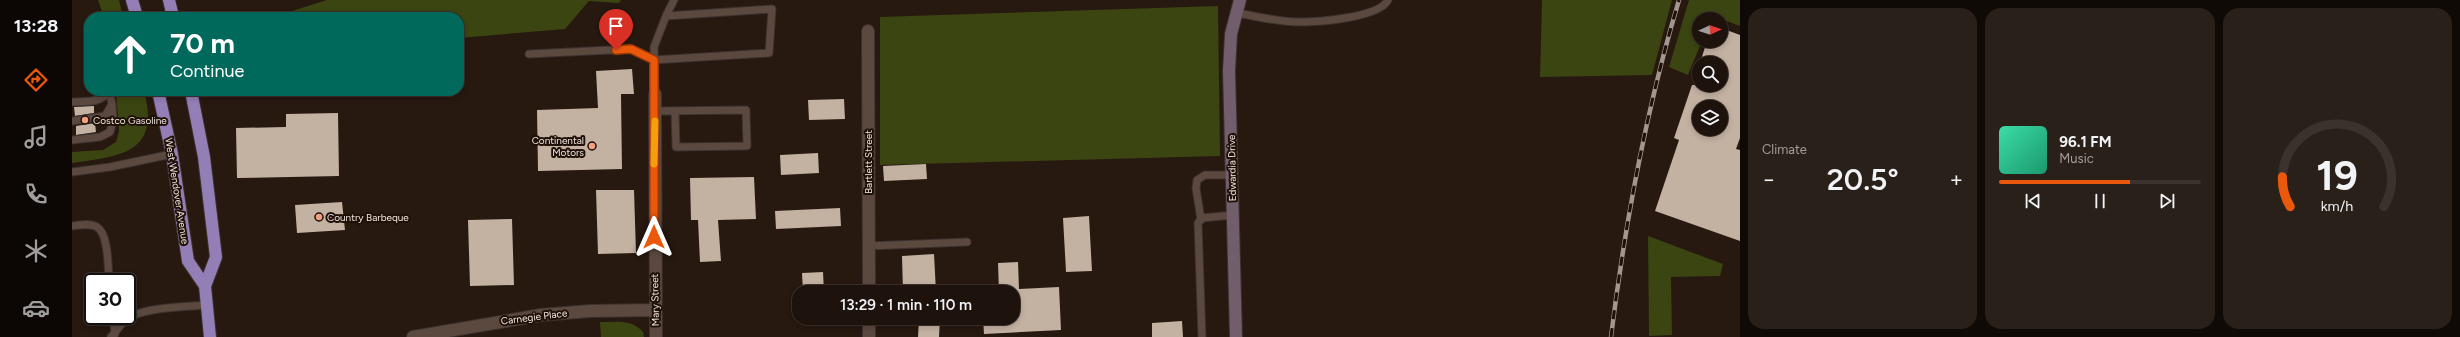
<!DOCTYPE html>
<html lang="en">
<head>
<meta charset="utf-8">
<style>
  body { margin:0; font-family:Figtree,sans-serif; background:#2a201a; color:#f1f3f6; height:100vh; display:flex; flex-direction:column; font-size:15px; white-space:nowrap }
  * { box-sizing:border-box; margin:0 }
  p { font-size:13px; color:#a09e9d }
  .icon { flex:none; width:22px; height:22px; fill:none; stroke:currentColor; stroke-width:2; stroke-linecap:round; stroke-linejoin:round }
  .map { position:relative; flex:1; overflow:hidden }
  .details { display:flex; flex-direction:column; gap:8px; padding:8px; background:#100a07; width:720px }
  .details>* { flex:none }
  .top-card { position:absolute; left:12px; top:12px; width:380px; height:84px; border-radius:16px; box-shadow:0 2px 6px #0003,0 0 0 1px #3b322d; background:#00695c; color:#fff; overflow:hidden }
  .needle { width:26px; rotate:87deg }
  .controls { position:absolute; left:1620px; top:12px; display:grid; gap:8px }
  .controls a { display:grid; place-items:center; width:36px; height:36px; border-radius:50%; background:#1d120c; box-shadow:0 2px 6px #0003,0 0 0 1px #3b322d; font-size:20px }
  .speed { position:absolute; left:12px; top:273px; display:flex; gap:8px; font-size:20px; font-weight:700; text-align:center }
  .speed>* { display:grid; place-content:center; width:52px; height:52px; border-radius:50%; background:#1d120c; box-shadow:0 2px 6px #0003,0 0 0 1px #3b322d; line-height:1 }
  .speed .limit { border:2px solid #111; border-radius:6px; background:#fff; color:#111 }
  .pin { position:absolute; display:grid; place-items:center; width:34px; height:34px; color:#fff; margin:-41px -17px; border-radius:50% 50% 50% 0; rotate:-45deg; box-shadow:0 0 4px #0007 }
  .pin .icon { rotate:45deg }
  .me { position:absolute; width:44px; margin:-22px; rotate:0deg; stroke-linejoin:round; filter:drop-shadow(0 0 3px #0008) }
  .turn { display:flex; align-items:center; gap:14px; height:84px; padding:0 20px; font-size:18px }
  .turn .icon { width:52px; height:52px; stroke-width:2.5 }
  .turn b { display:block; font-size:28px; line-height:34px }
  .big { font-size:30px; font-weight:600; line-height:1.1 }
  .details .card { flex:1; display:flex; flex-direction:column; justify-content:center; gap:6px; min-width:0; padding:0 14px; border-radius:16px; background:#2a201a }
  .details .dial { align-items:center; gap:0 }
  .dial svg { height:104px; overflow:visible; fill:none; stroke:#3b322d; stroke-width:7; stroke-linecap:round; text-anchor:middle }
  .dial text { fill:#f1f3f6; stroke:none }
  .song { display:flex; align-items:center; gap:12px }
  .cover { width:48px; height:48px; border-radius:6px; background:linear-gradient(135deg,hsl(160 70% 55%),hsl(160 70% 35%)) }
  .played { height:4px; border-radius:2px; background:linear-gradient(90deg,#ea580c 65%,#3b322d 65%) }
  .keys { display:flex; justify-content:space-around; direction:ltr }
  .heat { display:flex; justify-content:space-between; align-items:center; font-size:22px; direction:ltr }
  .details .tiles { flex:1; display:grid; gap:8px; grid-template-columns:repeat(3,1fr) }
  .trip { position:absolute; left:720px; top:285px; width:228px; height:40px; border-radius:16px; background:#1d120c; box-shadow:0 2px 6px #0003,0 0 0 1px #3b322d; font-weight:600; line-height:40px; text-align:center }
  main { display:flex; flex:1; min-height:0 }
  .menu { display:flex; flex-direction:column; width:72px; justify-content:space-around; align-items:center; background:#0c0705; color:#a09e9d }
  .menu .icon { width:28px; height:28px }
  .menu .selected { color:#ea580c }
  .menu b { font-size:18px; color:#f1f3f6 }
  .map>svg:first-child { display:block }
  .green { fill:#3a4511 }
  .building { fill:#c3b1a2; fill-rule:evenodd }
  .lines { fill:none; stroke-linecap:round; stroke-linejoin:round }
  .service-casing { stroke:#3c312e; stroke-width:9 }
  .minor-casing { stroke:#3c312e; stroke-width:14 }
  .secondary-casing { stroke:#3c312e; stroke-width:14 }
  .trunk-casing { stroke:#3c312e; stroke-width:14 }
  .service { stroke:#5b4940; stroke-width:7 }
  .minor { stroke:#5b4940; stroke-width:12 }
  .secondary { stroke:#715d6c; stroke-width:12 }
  .trunk { stroke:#947eb6; stroke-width:12 }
  .rail-casing { stroke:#a3968f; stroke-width:4.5 }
  .rail { stroke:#1e0f07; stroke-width:3; stroke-dasharray:9; stroke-linecap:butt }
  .route-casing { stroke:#983908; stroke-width:10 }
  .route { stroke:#ea580c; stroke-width:7 }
  .slow { stroke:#f59e0b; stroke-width:7 }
  .poi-dot { fill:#f2a080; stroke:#1e0f07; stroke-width:1.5 }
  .labels { text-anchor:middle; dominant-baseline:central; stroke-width:4; stroke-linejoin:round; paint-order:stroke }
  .poi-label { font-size:10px; fill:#f2e7e1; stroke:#1e0f07; text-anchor:start }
  .street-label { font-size:10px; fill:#f2e7e1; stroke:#1e0f07 }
</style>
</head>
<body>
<main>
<nav class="menu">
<b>13:28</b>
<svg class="icon selected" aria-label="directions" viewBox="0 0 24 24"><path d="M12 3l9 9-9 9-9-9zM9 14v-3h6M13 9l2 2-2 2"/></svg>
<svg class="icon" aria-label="music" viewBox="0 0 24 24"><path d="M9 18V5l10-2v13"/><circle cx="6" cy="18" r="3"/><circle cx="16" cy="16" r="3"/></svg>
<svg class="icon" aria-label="phone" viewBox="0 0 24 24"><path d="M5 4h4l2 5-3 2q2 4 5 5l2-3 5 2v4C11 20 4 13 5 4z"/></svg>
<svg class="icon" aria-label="climate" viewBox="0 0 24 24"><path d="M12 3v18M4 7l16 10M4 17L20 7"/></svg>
<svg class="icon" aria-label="car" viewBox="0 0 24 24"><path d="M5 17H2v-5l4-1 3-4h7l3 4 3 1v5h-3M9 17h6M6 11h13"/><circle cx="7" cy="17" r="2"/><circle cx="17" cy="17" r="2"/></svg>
</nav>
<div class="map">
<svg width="1668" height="337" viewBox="0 0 1668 337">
  <rect width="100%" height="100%" fill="#271810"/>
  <!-- green -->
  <path class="green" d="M26 0H47L51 17H32Z
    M255 0H549L547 3 517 1 493 29 387 38V17H201Z
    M1470 0H1600L1580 75 1468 77Z
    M1617 0H1668V26L1641 16 1639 19H1627V41H1630L1616 75 1597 67Z
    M1146 6 1148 156 808 165V17Z
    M44 91H72C89 153 49 156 0 163V152L31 150 44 142 47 131Z
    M1576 236 1651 264 1648 276 1599 277 1600 335 1577 336Z
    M528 322C545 322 560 319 571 332L572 337H529Z"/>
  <!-- building -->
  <path class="building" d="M1649 28 1668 35V138L1664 149 1668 150V241L1583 211 1607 140 1602 138 1620 85H1649V63H1628L1635 41H1649ZM1627 107H1649V129H1627Z
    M560 69 562 94H549L550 169 466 171 465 110 526 108 524 71Z
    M772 99 773 119 737 120 736 100Z
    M22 106V113L3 116 2 107Z
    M266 113 267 176 165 178 164 128 214 127V114Z
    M23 123 24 132 4 135V126Z
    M746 153 747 173 709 175 708 155Z
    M854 164 855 179 812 181 811 166Z
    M682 177 684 219 646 220 649 261 628 262 626 220H619L618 178Z
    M524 190H562L564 253 526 254Z
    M270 202 273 230 225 233 223 205Z
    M768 208 769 226 704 229 703 211Z
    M1017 216 1020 271 994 272 991 218Z
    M440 219 442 285 398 286 396 220Z
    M862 254 864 292H831L830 256Z
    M946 262 947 289 987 287 989 330 912 334 911 318H941V292H927L926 263Z
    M751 272 752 292H731L730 273Z
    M847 318H868L867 337H846Z
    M1110 321 1111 337H1080V323Z"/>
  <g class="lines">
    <!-- service casing -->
    <g class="service-casing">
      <path id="service" d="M1164 13C1184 16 1206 22 1226 22 1245 22 1307 18 1316 0
        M594 16 602 0
        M457 54 559 49 581 60 697 53 700 9 594 16 582 47 583 94
        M0 102C12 101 30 104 36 91
        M583 111 674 110 675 146 604 147 603 111
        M0 121 33 116 40 104 37 91
        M0 140 28 137 38 132 41 120 40 104
        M0 172 38 167 100 154
        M1129 220 1124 188 1125 180 1133 175H1160
        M0 226C8 225 18 223 25 227 37 234 36 269 37 282
        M796 246 895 242
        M41 316 43 334
        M39 337C46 330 50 321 58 317 77 307 113 307 135 305
        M1130 337 1126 223 1130 218 1161 215"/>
    </g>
    <!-- minor casing -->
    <g class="minor-casing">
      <path id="minor" d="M796 31 797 292
        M583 94 584 337
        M797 318V337
        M341 337 469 315 518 311 583 310"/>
    </g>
    <!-- secondary casing -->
    <g class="secondary-casing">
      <path id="secondary" d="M1164 337 1157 71 1159 34 1168 0"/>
    </g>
    <!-- trunk casing -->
    <g class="trunk-casing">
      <path id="trunk" d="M60 0 65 17
        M97 0 101 17
        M86 91 100 154 116 261 133 286
        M119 91 132 157 144 257 133 286 138 337"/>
    </g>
    <!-- service -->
    <use href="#service" class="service"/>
    <!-- minor -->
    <use href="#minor" class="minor"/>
    <!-- secondary -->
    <use href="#secondary" class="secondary"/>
    <!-- trunk -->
    <use href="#trunk" class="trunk"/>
    <!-- rail casing -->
    <g class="rail-casing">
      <path id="rail" d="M1539 337C1553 223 1574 110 1607 0"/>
    </g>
    <!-- rail -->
    <use href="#rail" class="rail"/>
  </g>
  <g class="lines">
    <!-- route casing -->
    <g class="route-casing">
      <path id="route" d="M544 50 559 49 582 60V237"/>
    </g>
    <!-- route -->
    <use href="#route" class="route"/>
    <!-- slow -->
    <path class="slow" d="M582 164 583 121"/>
  </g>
  <!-- markers -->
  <g class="poi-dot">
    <circle cx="13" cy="120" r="4"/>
    <circle cx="520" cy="146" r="4"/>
    <circle cx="247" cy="217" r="4"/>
  </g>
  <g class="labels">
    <!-- poi labels -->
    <g class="poi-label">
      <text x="21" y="120">Costco Gasoline</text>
      <text x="512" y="140" text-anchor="end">Continental<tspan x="512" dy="12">Motors</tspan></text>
      <text x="255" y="217">Country Barbeque</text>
    </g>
    <!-- street labels -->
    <g class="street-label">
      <text transform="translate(796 162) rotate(-90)">Bartlett Street</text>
      <text transform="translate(1160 168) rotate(-91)">Edwardia Drive</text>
      <text transform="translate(105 191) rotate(81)">West Wendover Avenue</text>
      <text transform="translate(583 300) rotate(-91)">Mary Street</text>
      <text transform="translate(462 317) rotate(-7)">Carnegie Place</text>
    </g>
  </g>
</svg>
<div class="controls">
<a><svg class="needle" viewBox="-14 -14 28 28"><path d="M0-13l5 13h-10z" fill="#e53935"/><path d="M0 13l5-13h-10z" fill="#a09e9d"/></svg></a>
<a><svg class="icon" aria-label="search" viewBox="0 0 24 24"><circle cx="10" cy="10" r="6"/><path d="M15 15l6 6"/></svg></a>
<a><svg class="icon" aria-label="layers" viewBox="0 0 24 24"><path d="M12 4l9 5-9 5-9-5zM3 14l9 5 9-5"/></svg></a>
</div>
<div class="speed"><div class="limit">30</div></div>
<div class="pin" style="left:544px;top:50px;background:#d93025"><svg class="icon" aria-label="arrive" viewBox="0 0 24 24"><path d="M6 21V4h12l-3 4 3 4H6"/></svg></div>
<svg class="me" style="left:582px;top:237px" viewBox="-20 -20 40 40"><path d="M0-17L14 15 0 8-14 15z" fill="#ea580c" stroke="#fff" stroke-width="4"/></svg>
<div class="trip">13:29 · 1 min · 110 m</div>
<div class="top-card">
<div class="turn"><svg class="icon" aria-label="ahead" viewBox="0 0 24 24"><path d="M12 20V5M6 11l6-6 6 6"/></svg><div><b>70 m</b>Continue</div></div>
</div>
</div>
<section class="details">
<div class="tiles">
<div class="card"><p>Climate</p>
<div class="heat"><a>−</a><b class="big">20.5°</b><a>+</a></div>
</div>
<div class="card">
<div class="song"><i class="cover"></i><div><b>96.1 FM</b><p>Music</p></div></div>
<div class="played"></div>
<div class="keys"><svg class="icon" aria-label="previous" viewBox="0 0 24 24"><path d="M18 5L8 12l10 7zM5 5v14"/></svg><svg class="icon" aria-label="pause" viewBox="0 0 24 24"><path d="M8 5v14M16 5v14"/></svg><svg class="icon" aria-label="next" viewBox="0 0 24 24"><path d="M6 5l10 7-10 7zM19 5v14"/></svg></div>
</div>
<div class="card dial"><svg viewBox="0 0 100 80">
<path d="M14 69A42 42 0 1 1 86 69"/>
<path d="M14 69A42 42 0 0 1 8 46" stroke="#ea580c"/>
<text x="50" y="56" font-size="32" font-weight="700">19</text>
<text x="50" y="72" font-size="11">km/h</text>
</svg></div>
</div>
</section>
</main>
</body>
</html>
